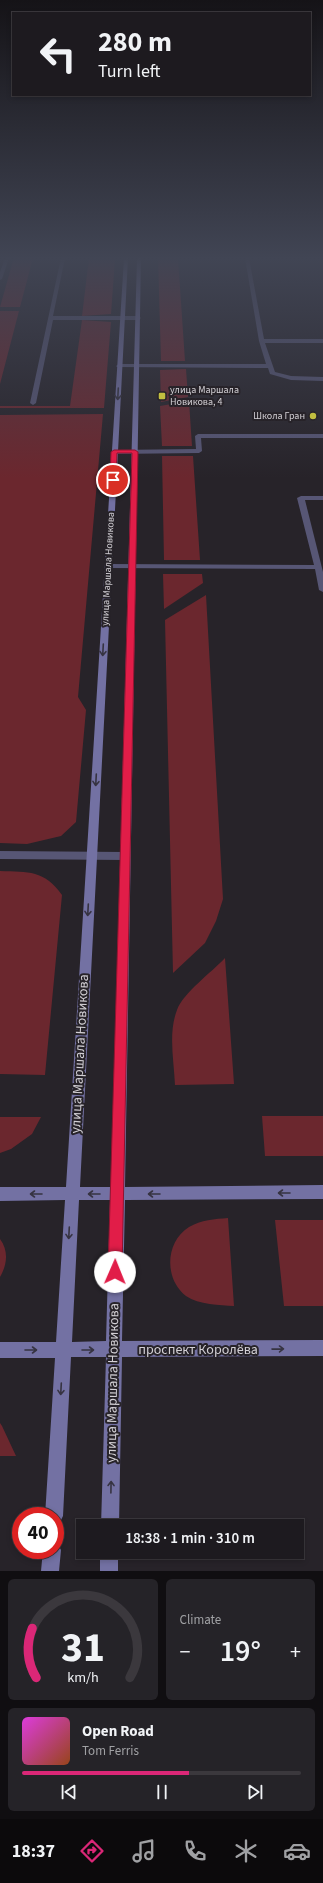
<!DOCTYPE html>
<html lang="en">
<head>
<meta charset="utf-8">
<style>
  body { margin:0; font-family:"Source Sans 3",sans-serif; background:#252328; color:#f1f3f6; height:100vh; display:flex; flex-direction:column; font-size:15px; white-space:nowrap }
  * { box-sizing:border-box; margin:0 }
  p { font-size:13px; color:#a0a1a4 }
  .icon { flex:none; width:22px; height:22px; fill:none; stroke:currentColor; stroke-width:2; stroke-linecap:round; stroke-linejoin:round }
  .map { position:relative; height:1571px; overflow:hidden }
  .drawer { display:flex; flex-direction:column; gap:8px; padding:8px; background:#100e11; flex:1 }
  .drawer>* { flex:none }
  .hud { position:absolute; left:12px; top:12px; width:299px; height:84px; border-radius:0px; box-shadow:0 2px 6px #0003,0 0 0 1px #3b383d; background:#1d1a1f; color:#f1f3f6; overflow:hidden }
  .speed { position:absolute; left:12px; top:1507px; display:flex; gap:8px; font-size:20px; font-weight:700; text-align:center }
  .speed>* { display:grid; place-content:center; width:52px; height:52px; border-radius:50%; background:#1d1a1f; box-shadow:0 2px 6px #0003,0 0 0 1px #3b383d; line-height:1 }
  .speed .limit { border:6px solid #d22; background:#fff; color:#111 }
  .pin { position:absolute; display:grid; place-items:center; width:34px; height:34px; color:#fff; margin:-17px; border:2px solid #fff; border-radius:50%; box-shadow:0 1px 4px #0007 }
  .me { position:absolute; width:44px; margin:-22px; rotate:1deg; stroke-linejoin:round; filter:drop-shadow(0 0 3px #0008) }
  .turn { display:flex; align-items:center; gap:14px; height:84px; padding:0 20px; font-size:18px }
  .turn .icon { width:52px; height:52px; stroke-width:2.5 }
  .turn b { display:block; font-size:28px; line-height:34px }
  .big { font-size:30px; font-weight:600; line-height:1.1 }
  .drawer .tile { flex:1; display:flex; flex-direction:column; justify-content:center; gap:6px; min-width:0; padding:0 14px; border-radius:6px; background:#252328 }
  .drawer .dial { align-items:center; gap:0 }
  .dial svg { height:104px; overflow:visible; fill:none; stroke:#3b383d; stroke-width:7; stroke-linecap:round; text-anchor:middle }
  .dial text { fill:#f1f3f6; stroke:none }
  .song { display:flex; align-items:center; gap:12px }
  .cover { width:48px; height:48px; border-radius:6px; background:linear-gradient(135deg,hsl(300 70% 55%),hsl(20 70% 35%)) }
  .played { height:4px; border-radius:2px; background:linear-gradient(90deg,#db2777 60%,#3b383d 60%) }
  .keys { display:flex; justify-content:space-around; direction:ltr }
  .heat { display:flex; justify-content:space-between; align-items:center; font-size:22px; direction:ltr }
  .drawer .tiles { flex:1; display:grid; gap:8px; grid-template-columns:1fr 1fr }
  .tile:last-child { grid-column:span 2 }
  .trip { position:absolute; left:76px; top:1519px; width:228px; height:40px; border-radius:0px; background:#1d1a1f; box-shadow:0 2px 6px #0003,0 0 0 1px #3b383d; font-weight:600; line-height:40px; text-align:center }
  .menu { display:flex; height:64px; justify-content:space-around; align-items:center; background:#0c0a0c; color:#a0a1a4 }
  .menu .icon { width:28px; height:28px }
  .menu .current { color:#db2777 }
  .menu b { font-size:18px; color:#f1f3f6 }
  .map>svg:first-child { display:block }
  .green { fill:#6b272e }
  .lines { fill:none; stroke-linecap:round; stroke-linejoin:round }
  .lane { fill:#575675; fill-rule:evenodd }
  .street { fill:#575675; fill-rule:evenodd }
  .secondary { fill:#7371a3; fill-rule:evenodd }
  .oneway { stroke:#363341 }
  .route { fill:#e11d48; stroke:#92132f }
  .poi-dot { fill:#c1be40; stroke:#272329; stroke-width:1.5 }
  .labels { text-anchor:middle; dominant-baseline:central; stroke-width:4; stroke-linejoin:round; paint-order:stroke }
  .far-poi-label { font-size:10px; fill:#d3d0d5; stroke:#272329; text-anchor:start }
  .far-street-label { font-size:10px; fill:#d3d0d5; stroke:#272329 }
  .near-street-label { font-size:14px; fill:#d3d0d5; stroke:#272329 }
</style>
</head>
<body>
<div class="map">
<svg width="323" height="1571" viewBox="0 0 323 1571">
  <rect width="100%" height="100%" fill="#272329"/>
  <!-- green -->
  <path class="green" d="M17 258H33L20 307H0L13 261Z
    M89 258H114L115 259 111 314 82 316Z
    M158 258H178L185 361H161Z
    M0 311H19L0 384Z
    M82 320 111 322 104 408H0V406H70Z
    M186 369 188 397 161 402 160 370Z
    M189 401 192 446H162L160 406Z
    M103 414 78 697 86 710 76 822 61 836 27 844 0 843V415Z
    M162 456H193L200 560H164Z
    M163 574H202L203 583 164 609Z
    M206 595 223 899 216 921 205 943 173 973 165 620Z
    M0 871C29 872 44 870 62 895L45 1075 0 1074Z
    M225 958 234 1084 175 1085C174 1061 168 1033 177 1010 183 993 212 972 225 958Z
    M262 1116H323V1156H265Z
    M0 1117H41L32 1134 11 1149 0 1153Z
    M228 1218 234 1306C220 1305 199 1305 186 1296 164 1279 165 1242 189 1227 201 1220 215 1219 228 1218Z
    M275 1220H323V1306H284Z
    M0 1239C9 1251 7 1265 0 1277Z
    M0 1423 2 1426 16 1456H0Z"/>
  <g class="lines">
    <!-- lane -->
    <path class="lane" d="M61 258H65L53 316H138L141 318 138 320H53L36 403 33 405 30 403Z
      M245 258H249L264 339H323V343H265L275 372 291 376 323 377V381L291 380 270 374 268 368 117 367 116 366 119 364H266L259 341Z
      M198 434H323V438H201L202 451 199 453 114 454 111 452 114 450 196 449 195 436Z
      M301 496H323V500H305L323 572V592L319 590 315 569 108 568 104 566 108 564 314 565 297 498Z"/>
    <!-- street -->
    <path class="street" d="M5 258H9L2 279 0 280V272Z
      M0 851 125 852 129 853 130 856 129 859 125 860 0 859Z"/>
    <!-- secondary -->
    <path class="secondary" d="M124 258H128L80 1187H111L137 258H141L125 1187 323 1185V1199L125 1200 122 1341 323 1340V1356L122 1357 119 1526H101L106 1357H71L63 1516 60 1522 55 1524V1516H45L55 1358H0V1342H56L65 1200 0 1201V1187H66ZM79 1200H110L106 1341 72 1342Z
      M55 1542 58 1544 61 1550 59 1571H41L43 1550H55Z
      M100 1552H118V1571H100Z"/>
  </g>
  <!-- one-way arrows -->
  <defs><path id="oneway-shaft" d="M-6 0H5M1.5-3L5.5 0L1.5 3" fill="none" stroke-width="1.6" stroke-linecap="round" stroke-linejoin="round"/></defs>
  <g class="oneway">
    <use href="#oneway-shaft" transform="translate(118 394) rotate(93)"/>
    <use href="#oneway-shaft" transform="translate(103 650) rotate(93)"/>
    <use href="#oneway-shaft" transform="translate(96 780) rotate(93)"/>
    <use href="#oneway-shaft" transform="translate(88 910) rotate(93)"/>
    <use href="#oneway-shaft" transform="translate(284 1193) rotate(180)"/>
    <use href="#oneway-shaft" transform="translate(36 1194) rotate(-180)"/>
    <use href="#oneway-shaft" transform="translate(94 1194) rotate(-180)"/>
    <use href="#oneway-shaft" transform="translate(154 1194) rotate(180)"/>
    <use href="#oneway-shaft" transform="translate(69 1233) rotate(93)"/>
    <use href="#oneway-shaft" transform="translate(278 1349) rotate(-1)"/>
    <use href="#oneway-shaft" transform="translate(31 1350)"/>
    <use href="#oneway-shaft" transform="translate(88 1350)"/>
    <use href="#oneway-shaft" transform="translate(61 1389) rotate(93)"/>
    <use href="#oneway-shaft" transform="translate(111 1487) rotate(-89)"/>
  </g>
  <!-- sky -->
  <linearGradient id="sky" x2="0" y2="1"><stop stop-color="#151317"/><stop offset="0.54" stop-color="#414554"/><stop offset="1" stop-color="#414554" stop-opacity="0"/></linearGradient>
  <rect width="323" height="478" fill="url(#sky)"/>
  <!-- route -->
  <path class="route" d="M114 450H135L138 452 122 1272 120 1277 115 1279 110 1277 108 1272 132 453H117L116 480 113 482 110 480 111 452Z"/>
  <!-- markers -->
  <g class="poi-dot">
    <rect x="158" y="392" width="8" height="8" rx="2"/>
    <circle cx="313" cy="416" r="4"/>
  </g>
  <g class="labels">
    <!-- far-poi labels -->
    <g class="far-poi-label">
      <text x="170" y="390">улица Маршала<tspan x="170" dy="12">Новикова, 4</tspan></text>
      <text x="305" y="416" text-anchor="end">Школа Гран</text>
    </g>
    <!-- far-street labels -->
    <g class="far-street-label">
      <text transform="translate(108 569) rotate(-87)">улица Маршала Новикова</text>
    </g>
    <!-- near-street labels -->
    <g class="near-street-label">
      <text transform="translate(80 1054) rotate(-87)">улица Маршала Новикова</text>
      <text x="198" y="1350">проспект Королёва</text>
      <text transform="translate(113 1383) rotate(-89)">улица Маршала Новикова</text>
    </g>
  </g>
</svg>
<div class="speed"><div class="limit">40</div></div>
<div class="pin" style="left:113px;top:480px;background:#d93025"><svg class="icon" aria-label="arrive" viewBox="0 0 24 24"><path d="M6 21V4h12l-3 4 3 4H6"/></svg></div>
<svg class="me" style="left:115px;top:1272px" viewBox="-20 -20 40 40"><circle r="19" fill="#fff"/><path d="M0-13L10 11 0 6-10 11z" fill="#e11d48"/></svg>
<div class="trip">18:38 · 1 min · 310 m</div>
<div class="hud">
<div class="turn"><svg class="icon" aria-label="left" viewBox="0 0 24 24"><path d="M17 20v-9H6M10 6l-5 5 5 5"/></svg><div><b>280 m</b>Turn left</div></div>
</div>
</div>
<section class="drawer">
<div class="tiles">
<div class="tile dial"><svg viewBox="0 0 100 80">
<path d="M14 69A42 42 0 1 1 86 69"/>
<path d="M14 69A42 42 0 0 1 11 31" stroke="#db2777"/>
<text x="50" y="56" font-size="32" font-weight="700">31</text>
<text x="50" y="72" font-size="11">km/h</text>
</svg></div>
<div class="tile"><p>Climate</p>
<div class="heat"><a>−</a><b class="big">19°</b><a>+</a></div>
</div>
<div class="tile">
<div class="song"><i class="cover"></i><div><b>Open Road</b><p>Tom Ferris</p></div></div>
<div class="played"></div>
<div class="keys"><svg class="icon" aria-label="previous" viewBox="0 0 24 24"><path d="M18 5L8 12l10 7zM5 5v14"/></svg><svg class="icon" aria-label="pause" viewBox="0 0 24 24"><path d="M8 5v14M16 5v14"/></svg><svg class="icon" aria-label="next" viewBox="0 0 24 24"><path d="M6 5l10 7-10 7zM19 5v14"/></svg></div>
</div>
</div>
</section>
<nav class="menu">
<b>18:37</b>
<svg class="icon current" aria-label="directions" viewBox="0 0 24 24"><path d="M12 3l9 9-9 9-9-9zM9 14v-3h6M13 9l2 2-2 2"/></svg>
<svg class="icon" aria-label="music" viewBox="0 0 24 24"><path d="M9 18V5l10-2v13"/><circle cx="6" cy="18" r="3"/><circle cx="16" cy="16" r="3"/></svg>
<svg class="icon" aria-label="phone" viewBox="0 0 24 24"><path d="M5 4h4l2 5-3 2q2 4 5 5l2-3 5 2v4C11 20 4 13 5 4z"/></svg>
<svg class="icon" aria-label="climate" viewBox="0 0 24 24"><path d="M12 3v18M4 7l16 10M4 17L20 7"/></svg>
<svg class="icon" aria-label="car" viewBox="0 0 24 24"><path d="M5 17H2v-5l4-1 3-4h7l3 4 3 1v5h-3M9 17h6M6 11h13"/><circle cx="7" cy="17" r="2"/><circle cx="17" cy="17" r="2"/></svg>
</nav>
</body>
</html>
